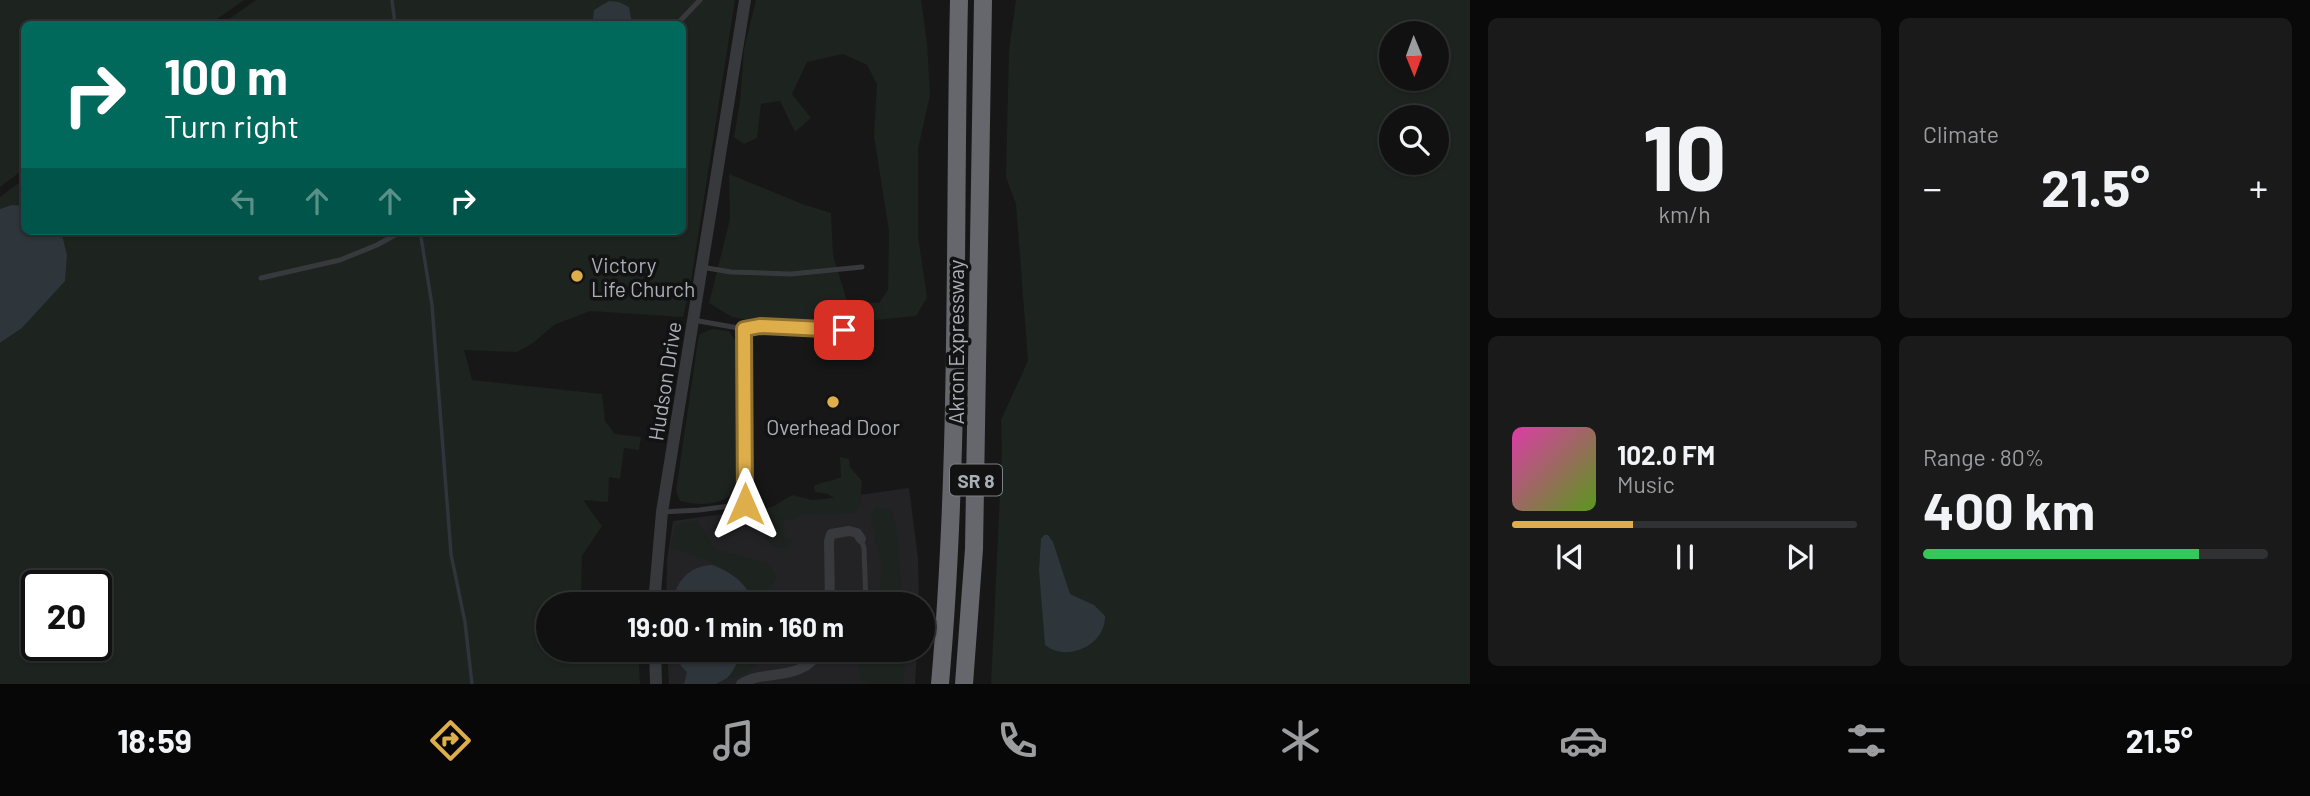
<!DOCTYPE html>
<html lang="en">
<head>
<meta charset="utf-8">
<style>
  body { margin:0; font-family:Barlow,sans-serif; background:#1a1a1b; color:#f1f3f6; height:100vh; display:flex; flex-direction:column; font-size:26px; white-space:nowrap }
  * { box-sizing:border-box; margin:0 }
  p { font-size:23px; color:#9c9d9f }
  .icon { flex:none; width:38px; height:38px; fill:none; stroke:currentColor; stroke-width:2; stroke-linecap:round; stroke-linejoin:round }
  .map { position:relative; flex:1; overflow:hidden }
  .drawer { display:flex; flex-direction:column; gap:18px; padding:18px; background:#09090a; width:840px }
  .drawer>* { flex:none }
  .top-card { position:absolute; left:21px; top:21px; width:665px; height:214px; border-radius:10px; box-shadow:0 2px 5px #0004,0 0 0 2px #303132; background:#00695c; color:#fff; overflow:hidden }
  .needle { width:46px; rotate:179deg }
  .buttons { position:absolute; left:1379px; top:21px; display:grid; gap:14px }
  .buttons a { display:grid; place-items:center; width:70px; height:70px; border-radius:50%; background:#111112; box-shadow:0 2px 5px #0004,0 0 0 2px #303132; font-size:35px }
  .speed { position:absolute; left:21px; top:570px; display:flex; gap:14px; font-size:35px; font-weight:700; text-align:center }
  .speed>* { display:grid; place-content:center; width:91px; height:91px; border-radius:50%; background:#111112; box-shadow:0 2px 5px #0004,0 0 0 2px #303132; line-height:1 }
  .speed .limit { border:4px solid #111; border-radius:10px; background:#fff; color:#111 }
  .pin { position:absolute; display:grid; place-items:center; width:60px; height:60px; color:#fff; margin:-30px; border-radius:14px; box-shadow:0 4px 10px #0006 }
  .me { position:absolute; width:77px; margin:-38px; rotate:0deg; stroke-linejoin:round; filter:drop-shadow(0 0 5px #0008) }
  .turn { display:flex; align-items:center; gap:24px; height:147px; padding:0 28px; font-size:32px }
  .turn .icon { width:91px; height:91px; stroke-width:2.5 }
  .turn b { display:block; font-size:49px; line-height:60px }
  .lanes { display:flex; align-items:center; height:66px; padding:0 28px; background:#0003; justify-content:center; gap:35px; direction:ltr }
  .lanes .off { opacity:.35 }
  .big { font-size:52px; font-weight:700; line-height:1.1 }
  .drawer .card { flex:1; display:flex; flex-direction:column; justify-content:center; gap:10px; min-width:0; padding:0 24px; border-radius:10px; background:#1a1a1b }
  .drawer .dial { align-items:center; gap:0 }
  .dial b { font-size:91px; line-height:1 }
  .song { display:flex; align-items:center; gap:21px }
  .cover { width:84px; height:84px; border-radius:10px; background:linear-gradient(135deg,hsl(320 70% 55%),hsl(90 70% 35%)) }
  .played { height:7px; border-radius:4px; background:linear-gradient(90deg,#deae4a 35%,#303132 35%) }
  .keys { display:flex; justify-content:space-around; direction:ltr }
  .heat { display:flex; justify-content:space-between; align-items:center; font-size:38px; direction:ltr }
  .charge { height:10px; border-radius:5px; background:linear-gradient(90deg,#34c759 80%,#303132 0) }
  .drawer .tiles { flex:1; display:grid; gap:18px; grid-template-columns:repeat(2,1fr) }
  .trip { position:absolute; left:536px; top:592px; width:399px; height:70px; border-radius:35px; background:#111112; box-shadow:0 2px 5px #0004,0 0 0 2px #303132; font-weight:700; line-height:70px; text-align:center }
  .tabs { display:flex; height:112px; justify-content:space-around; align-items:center; background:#070707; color:#9c9d9f }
  .tabs .icon { width:49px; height:49px }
  .tabs .on { color:#deae4a }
  .tabs b { font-size:32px; color:#f1f3f6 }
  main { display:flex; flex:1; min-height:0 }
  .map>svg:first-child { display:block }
  .built { fill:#232325 }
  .green { fill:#1d231e; fill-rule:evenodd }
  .water { fill:#2e353b }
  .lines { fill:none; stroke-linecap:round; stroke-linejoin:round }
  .stream { stroke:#2e353b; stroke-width:3.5 }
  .service { stroke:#38393d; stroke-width:5 }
  .minor { stroke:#38393d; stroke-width:10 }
  .tertiary { stroke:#38393d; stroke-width:12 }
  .motorway { stroke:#65676d; stroke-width:18 }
  .route-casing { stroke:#907130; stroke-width:18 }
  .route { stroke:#deae4a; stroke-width:12 }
  .poi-dot { fill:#deae4a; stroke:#121213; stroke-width:2.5 }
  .labels { text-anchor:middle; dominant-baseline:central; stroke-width:7; stroke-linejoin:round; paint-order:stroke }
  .shield { fill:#121213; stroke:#7c7f86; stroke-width:2 }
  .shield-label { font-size:19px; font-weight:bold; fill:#aaaeb7 }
  .poi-label { font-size:21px; fill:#aaaeb7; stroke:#121213; text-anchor:start }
  .street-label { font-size:21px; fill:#aaaeb7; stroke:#121213 }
</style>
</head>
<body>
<main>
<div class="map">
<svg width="1470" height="684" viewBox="0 0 1470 684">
  <rect width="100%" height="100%" fill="#171718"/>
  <!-- built -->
  <path class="built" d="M909 488 918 558 919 604H666L667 560 673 521Z
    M667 649H917L915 684H669Z"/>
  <!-- green -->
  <path class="green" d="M0 0H244L210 24H24V169L0 187Z
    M256 0H735L690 288 683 317 590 311 554 325 533 343 517 352 464 350 472 380 602 394 605 421 615 434 641 437 639 450 624 448 620 479 609 477 608 502 583 500 602 526 582 556 581 596 588 604H548V649H638L640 684H0V343L22 328 44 302 63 234 61 231H408V235L412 231H682V24H222ZM37 586H96V646H37Z
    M756 0H921L927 43 930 95 918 149V236L927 298 916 316 794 328 732 317 709 303 730 219 729 174 805 205 831 213 833 255 847 301 879 303 888 290 889 231 874 136 877 84 867 65 843 54 807 62 792 94 811 118 795 132 780 101 761 104 757 138 744 144 734 137 740 101 744 49Z
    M1016 0H1470V684H991L1002 452 1001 420 1028 361 1016 204 1006 177 1009 51ZM1391 33H1437V79H1391ZM1391 117H1437V163H1391Z
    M24 179V206L0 209V197Z
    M712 329 729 331 738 345 741 360 736 433 737 491C718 506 703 506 680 501L676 491 698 340 700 334Z
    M840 457 849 459 850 467 862 481 860 505 855 513 800 514 796 519 783 520 784 539H792V544H788V549L772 546 765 539 769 509 792 495 812 500 834 498 828 494 815 492 814 486C823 481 831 482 841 477Z
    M876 508 891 509 897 531 902 604H878L882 566 870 516Z
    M696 520 715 549 767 563 772 568 776 577 771 588 770 604H753C744 568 701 558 671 548L675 526Z
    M750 649H767C764 665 742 677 727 678L743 652Z
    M791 649H803L802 659 782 665 776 662 777 652Z
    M872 649H905L904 684H866V681H861L858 665 864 661Z"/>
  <!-- water -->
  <path class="water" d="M609 1 619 2 629 7 632 24H595L593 19 594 10Z
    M12 205 24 206V231H61L67 255 65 281 22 328 0 343V209Z
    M1044 535H1048L1053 542 1070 594 1094 605 1105 616C1106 645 1067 663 1045 645L1039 570 1041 539Z
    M712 565C731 572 748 583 753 604H672C676 581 689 566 712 565Z
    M675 649H750C737 655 737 669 727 678 726 679 717 683 716 684H684L687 672 681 666Z"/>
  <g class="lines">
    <!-- stream -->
    <path class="stream" d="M392 0 395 24
      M420 231 432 305 451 554 465 622 472 684"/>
    <!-- service -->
    <path class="service" d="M677 24 700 0
      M701 267 731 272 791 274 862 267
      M261 278 340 260 377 245 402 231
      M744 329 760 326 844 330
      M662 512 699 510 745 504 744 329 693 320
      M861 539 864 548 866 604"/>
    <!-- minor -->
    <path class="minor" d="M830 604 829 541 831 534 849 531 857 533 861 539
      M741 684C766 668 802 684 821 649"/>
    <!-- tertiary -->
    <path class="tertiary" d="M654 604 662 512 745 0
      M655 649 656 684"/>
    <!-- motorway -->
    <path class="motorway" d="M940 684C960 457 954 228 959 0
      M964 684 974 549 983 0"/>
  </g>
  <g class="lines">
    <!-- route casing -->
    <g class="route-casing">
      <path id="route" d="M745 504 744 329 760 326 844 330"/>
    </g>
    <!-- route -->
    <use href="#route" class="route"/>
  </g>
  <!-- markers -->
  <g class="poi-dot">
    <circle cx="577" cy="276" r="7"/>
    <circle cx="833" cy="402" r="7"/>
  </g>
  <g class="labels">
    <!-- shield labels -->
    <rect class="shield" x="950" y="464.5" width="52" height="31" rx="5"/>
    <g class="shield-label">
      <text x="976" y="480">SR 8</text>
    </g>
    <!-- poi labels -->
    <g class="poi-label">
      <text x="591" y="264">Victory<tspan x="591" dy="24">Life Church</tspan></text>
      <text x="833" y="426" text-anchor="middle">Overhead Door</text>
    </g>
    <!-- street labels -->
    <g class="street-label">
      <text transform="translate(955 342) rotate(-90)">Akron Expressway</text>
      <text transform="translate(664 381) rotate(-81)">Hudson Drive</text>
    </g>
  </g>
</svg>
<div class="buttons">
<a><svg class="needle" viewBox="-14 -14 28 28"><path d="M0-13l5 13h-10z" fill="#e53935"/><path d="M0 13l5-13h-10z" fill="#9c9d9f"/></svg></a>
<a><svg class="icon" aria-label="search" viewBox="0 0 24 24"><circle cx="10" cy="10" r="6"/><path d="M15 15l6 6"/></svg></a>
</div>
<div class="speed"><div class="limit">20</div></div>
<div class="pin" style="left:844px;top:330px;background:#d93025"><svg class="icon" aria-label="arrive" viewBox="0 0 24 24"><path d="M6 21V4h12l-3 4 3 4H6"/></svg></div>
<svg class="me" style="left:745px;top:504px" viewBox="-20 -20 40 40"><path d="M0-17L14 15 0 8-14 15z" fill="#deae4a" stroke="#fff" stroke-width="4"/></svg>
<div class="trip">19:00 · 1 min · 160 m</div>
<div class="top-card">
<div class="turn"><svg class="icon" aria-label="right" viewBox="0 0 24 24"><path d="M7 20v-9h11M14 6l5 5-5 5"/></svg><div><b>100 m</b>Turn right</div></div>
<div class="lanes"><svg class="icon off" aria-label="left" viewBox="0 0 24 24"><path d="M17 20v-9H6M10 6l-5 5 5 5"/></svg><svg class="icon off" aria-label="ahead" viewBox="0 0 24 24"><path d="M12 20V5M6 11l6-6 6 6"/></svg><svg class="icon off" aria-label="ahead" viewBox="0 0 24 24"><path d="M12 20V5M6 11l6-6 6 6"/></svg><svg class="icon" aria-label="right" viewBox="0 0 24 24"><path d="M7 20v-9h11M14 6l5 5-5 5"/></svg></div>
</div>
</div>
<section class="drawer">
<div class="tiles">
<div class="card dial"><b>10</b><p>km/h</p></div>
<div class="card"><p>Climate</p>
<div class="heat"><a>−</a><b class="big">21.5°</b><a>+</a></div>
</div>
<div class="card">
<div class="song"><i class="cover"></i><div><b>102.0 FM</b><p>Music</p></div></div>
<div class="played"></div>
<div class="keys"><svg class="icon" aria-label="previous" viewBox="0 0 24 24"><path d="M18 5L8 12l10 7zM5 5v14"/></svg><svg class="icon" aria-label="pause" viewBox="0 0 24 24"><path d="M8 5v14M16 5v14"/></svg><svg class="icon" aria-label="next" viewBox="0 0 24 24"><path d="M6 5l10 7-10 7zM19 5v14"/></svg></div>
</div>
<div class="card"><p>Range · 80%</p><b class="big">400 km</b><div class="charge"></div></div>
</div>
</section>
</main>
<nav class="tabs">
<b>18:59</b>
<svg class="icon on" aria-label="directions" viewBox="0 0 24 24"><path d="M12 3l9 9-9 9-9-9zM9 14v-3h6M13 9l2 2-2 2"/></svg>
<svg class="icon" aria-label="music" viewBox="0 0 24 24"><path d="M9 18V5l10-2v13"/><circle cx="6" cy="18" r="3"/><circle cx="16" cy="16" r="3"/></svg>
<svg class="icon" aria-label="phone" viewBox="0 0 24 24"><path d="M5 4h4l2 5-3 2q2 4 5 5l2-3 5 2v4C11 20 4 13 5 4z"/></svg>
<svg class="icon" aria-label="climate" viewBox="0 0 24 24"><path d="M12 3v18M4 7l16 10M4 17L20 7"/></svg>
<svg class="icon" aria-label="car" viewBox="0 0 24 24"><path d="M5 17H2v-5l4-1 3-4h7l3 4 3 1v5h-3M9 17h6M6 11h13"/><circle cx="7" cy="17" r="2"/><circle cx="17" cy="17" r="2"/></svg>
<svg class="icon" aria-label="filters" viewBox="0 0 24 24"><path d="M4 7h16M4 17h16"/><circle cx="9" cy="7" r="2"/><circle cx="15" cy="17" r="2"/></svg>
<b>21.5°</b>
</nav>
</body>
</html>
